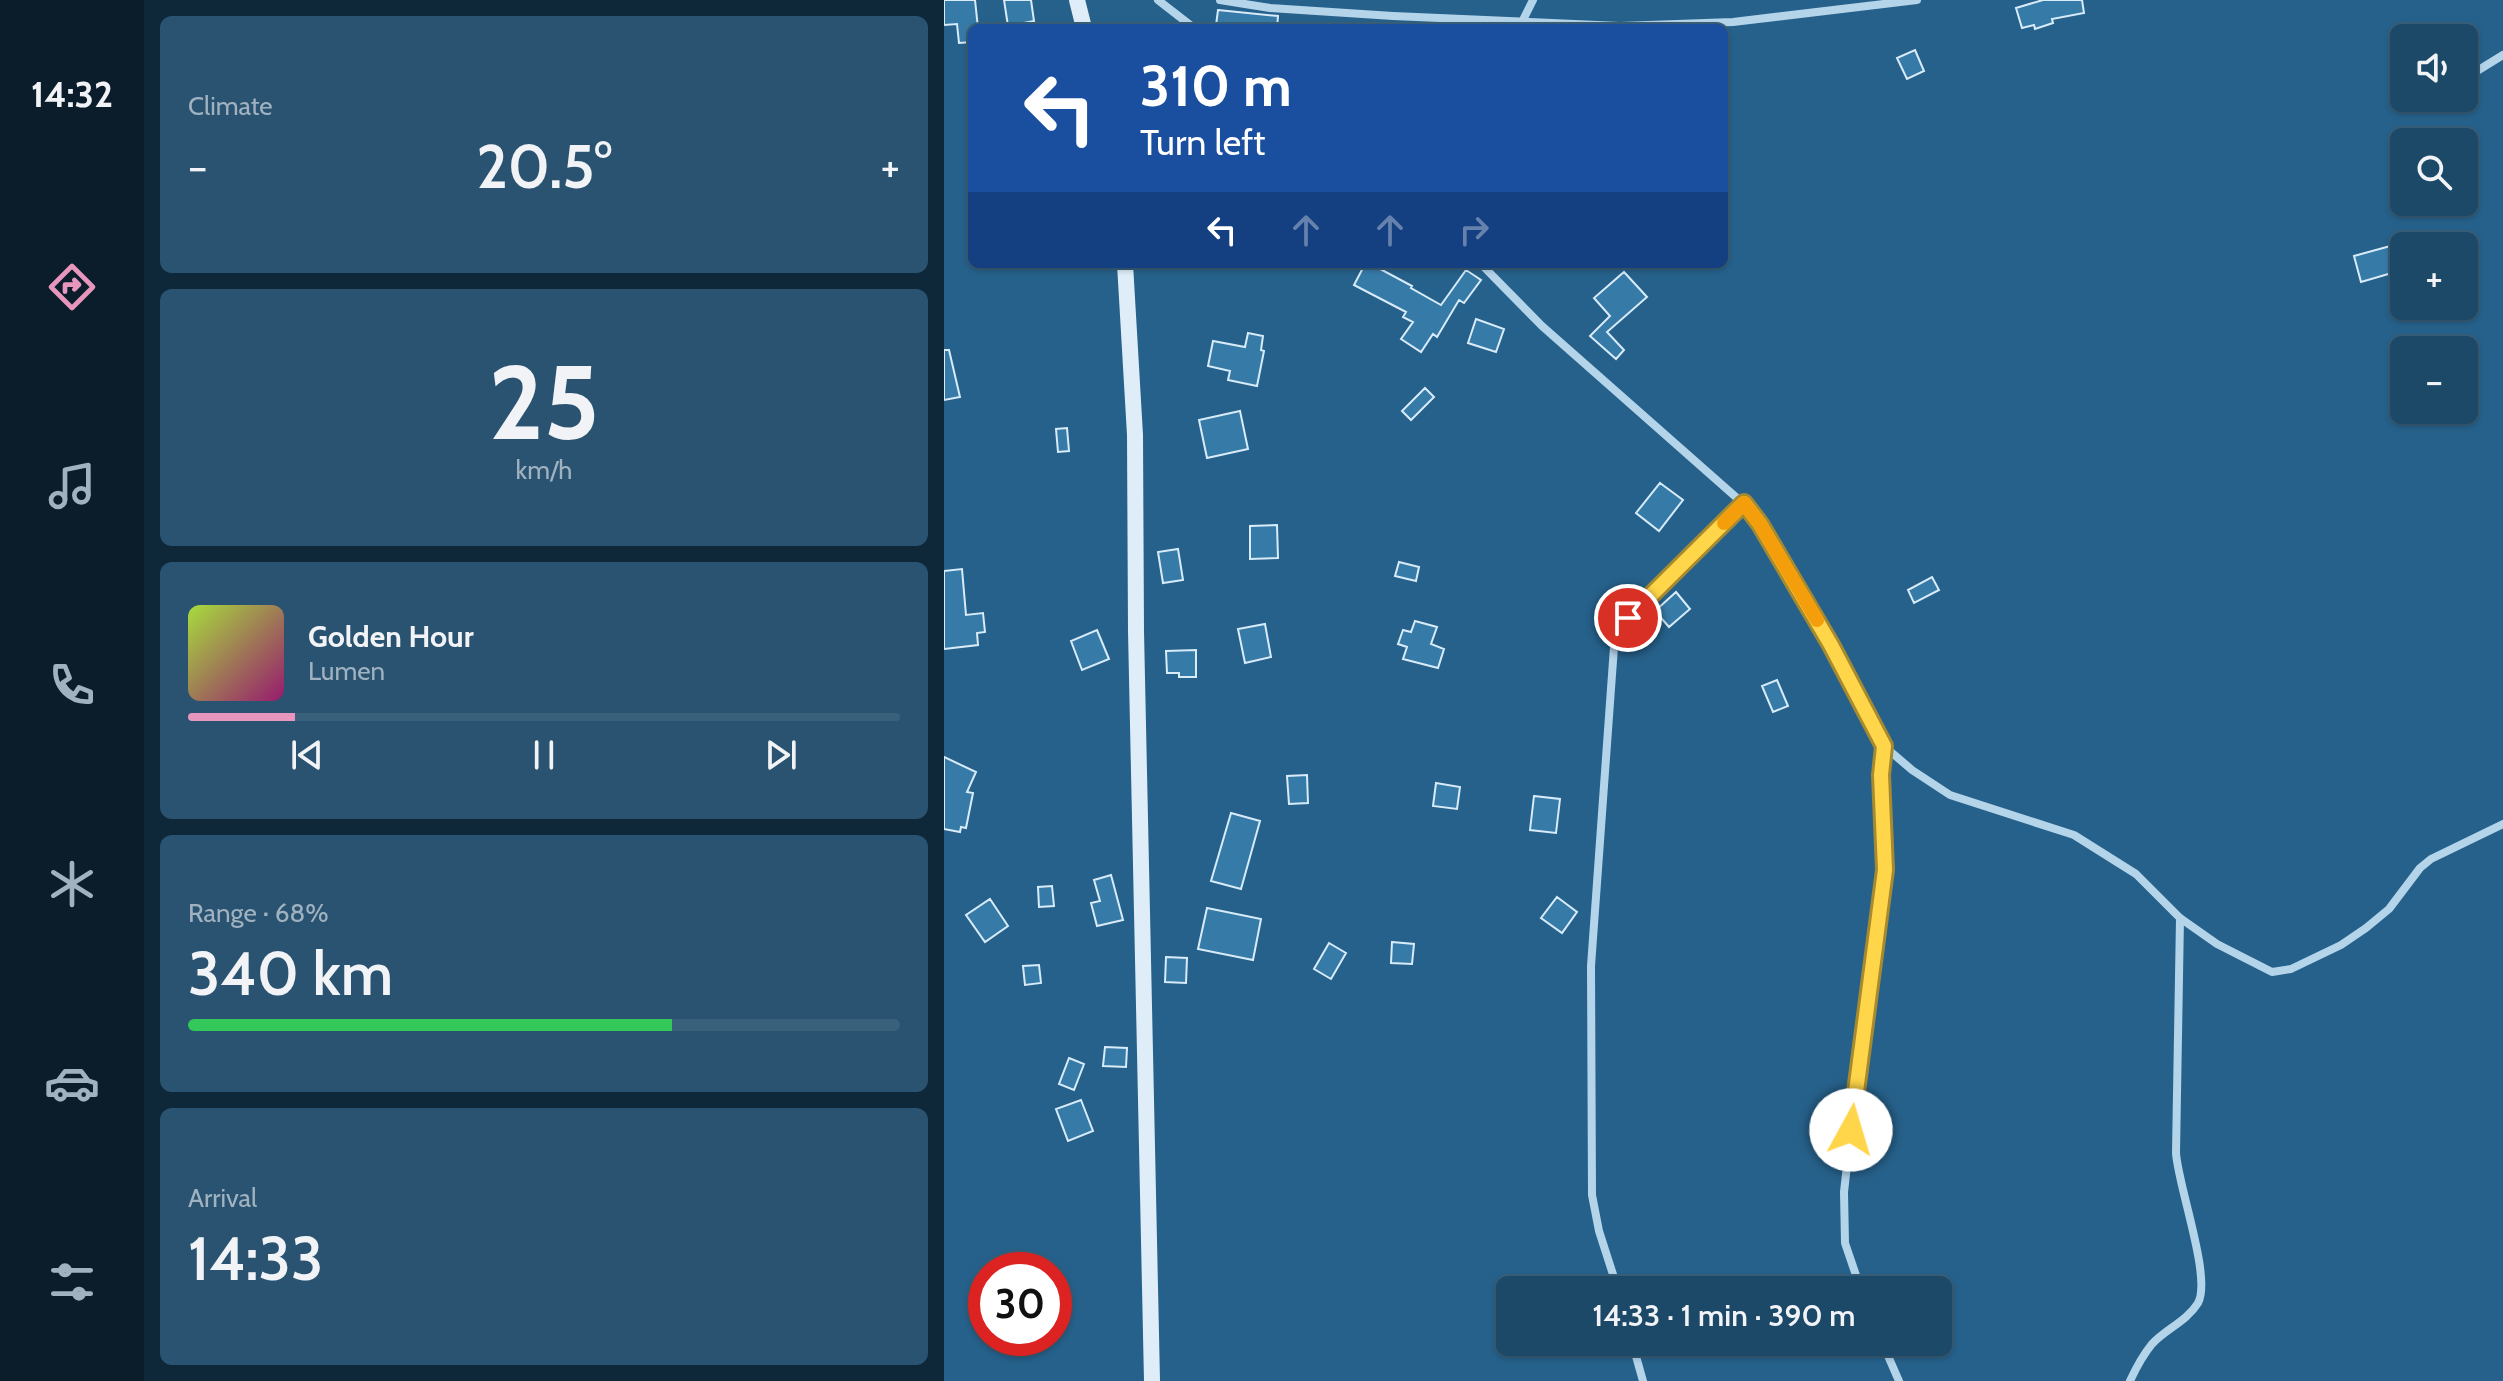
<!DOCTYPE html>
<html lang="en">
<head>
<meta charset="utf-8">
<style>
  body { margin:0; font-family:Cabin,sans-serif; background:#295371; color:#f1f3f6; height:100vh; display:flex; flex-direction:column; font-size:30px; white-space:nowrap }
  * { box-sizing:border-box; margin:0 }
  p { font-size:26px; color:#a0b2c0 }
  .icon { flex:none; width:44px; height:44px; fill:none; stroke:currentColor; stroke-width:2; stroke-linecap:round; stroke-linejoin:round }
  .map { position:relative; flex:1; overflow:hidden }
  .sheet { display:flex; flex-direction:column; gap:16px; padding:16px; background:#0f2839; width:800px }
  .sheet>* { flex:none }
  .top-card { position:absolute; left:24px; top:24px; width:760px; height:244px; border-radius:12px; box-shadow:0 2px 6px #0004,0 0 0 2px #3a617c; background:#1a4fa0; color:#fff; overflow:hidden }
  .fabs { position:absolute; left:1446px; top:24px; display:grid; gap:16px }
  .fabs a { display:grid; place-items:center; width:88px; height:88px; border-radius:12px; background:#1c4968; box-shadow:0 2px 6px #0004,0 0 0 2px #3a617c; font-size:40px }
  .speed { position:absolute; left:24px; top:1252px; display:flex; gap:16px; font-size:40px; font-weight:700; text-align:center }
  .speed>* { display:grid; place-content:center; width:104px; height:104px; border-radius:50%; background:#1c4968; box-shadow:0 2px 6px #0004,0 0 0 2px #3a617c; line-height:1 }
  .speed .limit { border:12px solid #d22; background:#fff; color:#111 }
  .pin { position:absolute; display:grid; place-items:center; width:68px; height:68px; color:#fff; margin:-34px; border:4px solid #fff; border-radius:50%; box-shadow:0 2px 8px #0007 }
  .me { position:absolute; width:88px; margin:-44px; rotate:6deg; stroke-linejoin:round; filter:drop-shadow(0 0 6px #0008) }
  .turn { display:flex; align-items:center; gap:28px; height:168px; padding:0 40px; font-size:36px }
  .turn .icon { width:104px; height:104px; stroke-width:2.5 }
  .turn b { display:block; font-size:56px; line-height:68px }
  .lanes { display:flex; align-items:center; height:76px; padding:0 40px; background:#0003; justify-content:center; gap:40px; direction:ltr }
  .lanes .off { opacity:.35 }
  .big { font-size:60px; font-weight:600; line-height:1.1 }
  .sheet .widget { flex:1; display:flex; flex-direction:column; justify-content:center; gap:12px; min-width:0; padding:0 28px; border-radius:12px; background:#295371 }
  .sheet .dial { align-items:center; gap:0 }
  .dial b { font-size:104px; line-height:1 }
  .song { display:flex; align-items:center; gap:24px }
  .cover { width:96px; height:96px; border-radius:12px; background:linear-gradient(135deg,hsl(80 70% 55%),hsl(320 70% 35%)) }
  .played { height:8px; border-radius:4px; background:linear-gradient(90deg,#e797bd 15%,#3a617c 15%) }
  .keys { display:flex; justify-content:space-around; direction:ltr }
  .heat { display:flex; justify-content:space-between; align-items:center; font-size:44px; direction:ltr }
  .charge { height:12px; border-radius:6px; background:linear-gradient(90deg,#34c759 68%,#3a617c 0) }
  .trip { position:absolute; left:552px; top:1276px; width:456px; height:80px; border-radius:12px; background:#1c4968; box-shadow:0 2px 6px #0004,0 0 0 2px #3a617c; font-weight:600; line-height:80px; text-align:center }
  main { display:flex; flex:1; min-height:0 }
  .tabs { display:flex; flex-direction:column; width:144px; justify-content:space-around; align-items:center; background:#0b1d2a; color:#a0b2c0 }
  .tabs .icon { width:56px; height:56px }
  .tabs .selected { color:#e797bd }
  .tabs b { font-size:36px; color:#f1f3f6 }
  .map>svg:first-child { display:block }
  .building { fill:#367aa7; stroke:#d8ebf8; stroke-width:2 }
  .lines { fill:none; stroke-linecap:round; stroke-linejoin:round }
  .street { stroke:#b4d4ea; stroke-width:8 }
  .secondary { stroke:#deedf8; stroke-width:16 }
  .route-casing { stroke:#a68a30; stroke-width:20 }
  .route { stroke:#ffd54a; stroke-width:14 }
  .slow { stroke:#f59e0b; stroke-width:14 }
</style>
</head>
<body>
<main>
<nav class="tabs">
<b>14:32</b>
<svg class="icon selected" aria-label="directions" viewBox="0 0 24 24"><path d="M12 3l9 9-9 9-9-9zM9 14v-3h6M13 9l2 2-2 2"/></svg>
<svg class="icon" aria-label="music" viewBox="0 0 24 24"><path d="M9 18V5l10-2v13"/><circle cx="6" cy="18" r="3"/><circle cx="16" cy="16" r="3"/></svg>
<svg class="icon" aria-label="phone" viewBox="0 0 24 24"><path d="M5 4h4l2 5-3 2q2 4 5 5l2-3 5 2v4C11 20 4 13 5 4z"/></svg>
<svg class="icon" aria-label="climate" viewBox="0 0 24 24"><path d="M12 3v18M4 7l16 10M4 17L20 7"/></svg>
<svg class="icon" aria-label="car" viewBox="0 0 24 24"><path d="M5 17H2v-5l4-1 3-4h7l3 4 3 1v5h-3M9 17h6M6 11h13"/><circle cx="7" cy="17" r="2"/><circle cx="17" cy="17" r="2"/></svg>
<svg class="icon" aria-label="filters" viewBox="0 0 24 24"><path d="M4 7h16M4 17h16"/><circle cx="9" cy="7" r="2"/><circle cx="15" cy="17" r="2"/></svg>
</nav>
<section class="sheet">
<div class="widget"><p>Climate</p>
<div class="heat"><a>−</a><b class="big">20.5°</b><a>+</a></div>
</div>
<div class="widget dial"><b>25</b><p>km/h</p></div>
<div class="widget">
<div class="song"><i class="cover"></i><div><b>Golden Hour</b><p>Lumen</p></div></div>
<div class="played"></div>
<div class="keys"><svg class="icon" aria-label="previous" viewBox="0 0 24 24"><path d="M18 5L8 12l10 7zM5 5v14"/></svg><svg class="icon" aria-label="pause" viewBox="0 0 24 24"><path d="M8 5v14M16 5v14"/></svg><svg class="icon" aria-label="next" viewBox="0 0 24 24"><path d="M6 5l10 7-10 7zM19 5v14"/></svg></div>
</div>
<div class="widget"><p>Range · 68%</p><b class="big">340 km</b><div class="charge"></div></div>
<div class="widget"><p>Arrival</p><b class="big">14:33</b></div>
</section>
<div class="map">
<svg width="1559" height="1381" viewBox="0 0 1559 1381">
  <rect width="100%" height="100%" fill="#26618b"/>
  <!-- building -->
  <path class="building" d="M0 0H31L34 28H28V42L15 43 13 24 0 25Z
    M60 0H87L90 21 64 26Z
    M1099 0H1138L1140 13 1108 19 1109 23 1091 29 1090 25 1078 28 1072 8Z
    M274 10 334 16 333 28H280L272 25Z
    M971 50 980 71 963 79 953 58Z
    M1450 245 1458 270 1417 282 1410 256Z
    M421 264H427L468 286 467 288 497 305 522 270 537 280 520 303 515 300 493 337 489 334 477 352 457 339 469 322 459 317 462 312 410 285Z
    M680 272 703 297 663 332 680 350 672 359 646 336 666 316 650 298Z
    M532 319 560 329 552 352 524 343Z
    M304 333 319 336 317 350 320 351 313 386 284 380 286 371 264 366 269 341 301 347Z
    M0 350H5L16 397 0 400Z
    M481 388 490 397 467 420 458 411Z
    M296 411 304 449 263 458 255 420Z
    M123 428 125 451 114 452 112 429Z
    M716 483 739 500 715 531 692 513Z
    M333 525 334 558 306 559V526Z
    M234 549 239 580 219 583 214 552Z
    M455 562 475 567 472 581 451 576Z
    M18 569 22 615 39 613 41 632 33 633 34 645 0 649V571Z
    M988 577 995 590 970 603 964 590Z
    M732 592 746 609 725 627 711 611Z
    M471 621 493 627 487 644 500 649 494 668 459 659 463 647 454 644 459 630 467 632Z
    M321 624 327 657 301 663 294 629Z
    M153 630 165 659 138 670 127 641Z
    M252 650V677H235V673H223L222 651Z
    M833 680 844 706 829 712 818 686Z
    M0 757 32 772 23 792 29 793 22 828 17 827 16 832 0 829Z
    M363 775 364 803 345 804 343 776Z
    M492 783 516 787 513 809 489 806Z
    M590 796 616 799 612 833 586 830Z
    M287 813 316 821 297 889 267 881Z
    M167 875 179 920 153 926 147 903 156 901 150 880Z
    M108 886 110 906 95 907 94 887Z
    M613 897 633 912 618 933 597 918Z
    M46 899 64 926 41 942 22 915Z
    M263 908 317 919 309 960 254 949Z
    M448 942 470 944 468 964 447 963Z
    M385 943 402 953 387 979 370 969Z
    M222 957 243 958 242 983 221 982Z
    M95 965 97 983 81 985 79 966Z
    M161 1047 183 1048 182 1067 159 1066Z
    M125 1058 140 1064 130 1090 115 1084Z
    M137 1100 149 1131 124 1141 112 1109Z"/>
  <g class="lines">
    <!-- street -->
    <path class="street" d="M214 0 250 28
      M276 0 326 8 449 16 676 26 789 22 973 0
      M575 28 589 0
      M1520 79 1559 55
      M1476 107 1491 98
      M537 264 598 326 802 506 830 546 887 645 940 746 968 770 1006 795 1130 835 1192 874 1236 918 1273 944 1328 972 1347 969 1397 945 1422 928 1445 909 1476 868 1487 859 1559 824
      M674 1290 655 1231 648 1195 647 966 670 647 676 627 684 618 800 503
      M917 1290 901 1243 900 1192 921 1006 941 870 937 775 940 746
      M688 1342 699 1381
      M938 1342 955 1381
      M1186 1381C1192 1368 1199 1355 1208 1344 1222 1329 1243 1321 1254 1303 1268 1278 1234 1186 1232 1153L1236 918"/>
    <!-- secondary -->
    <path class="secondary" d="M133 0 140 28
      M181 264 191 435 192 631 208 1381"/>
  </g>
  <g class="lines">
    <!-- route casing -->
    <g class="route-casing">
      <path id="route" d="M684 618 800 503 816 524 887 645 940 746 937 775 941 870 907 1130"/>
    </g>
    <!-- route -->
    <use href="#route" class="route"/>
    <!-- slow -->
    <path class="slow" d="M780 523 800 503 802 506 816 524 873 620"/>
  </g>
</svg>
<div class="fabs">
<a><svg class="icon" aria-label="sound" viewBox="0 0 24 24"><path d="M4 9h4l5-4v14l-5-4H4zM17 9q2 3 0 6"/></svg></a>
<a><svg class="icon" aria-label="search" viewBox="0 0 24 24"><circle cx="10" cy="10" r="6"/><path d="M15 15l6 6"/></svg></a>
<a>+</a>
<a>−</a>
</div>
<div class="speed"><div class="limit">30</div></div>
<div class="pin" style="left:684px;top:618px;background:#d93025"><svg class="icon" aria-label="arrive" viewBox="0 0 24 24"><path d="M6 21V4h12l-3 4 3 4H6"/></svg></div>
<svg class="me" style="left:907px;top:1130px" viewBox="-20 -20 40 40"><circle r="19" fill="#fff"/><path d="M0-13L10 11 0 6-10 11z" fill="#ffd54a"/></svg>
<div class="trip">14:33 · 1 min · 390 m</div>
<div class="top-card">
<div class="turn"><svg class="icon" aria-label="left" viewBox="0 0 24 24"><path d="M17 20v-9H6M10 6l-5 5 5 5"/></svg><div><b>310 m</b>Turn left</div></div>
<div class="lanes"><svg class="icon" aria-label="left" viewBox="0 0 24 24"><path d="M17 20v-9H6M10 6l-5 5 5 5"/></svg><svg class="icon off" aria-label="ahead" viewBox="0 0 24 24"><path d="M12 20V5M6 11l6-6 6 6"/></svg><svg class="icon off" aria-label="ahead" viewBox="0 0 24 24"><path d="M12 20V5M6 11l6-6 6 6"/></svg><svg class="icon off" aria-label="right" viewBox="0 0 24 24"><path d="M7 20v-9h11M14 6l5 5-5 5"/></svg></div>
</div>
</div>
</main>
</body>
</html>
